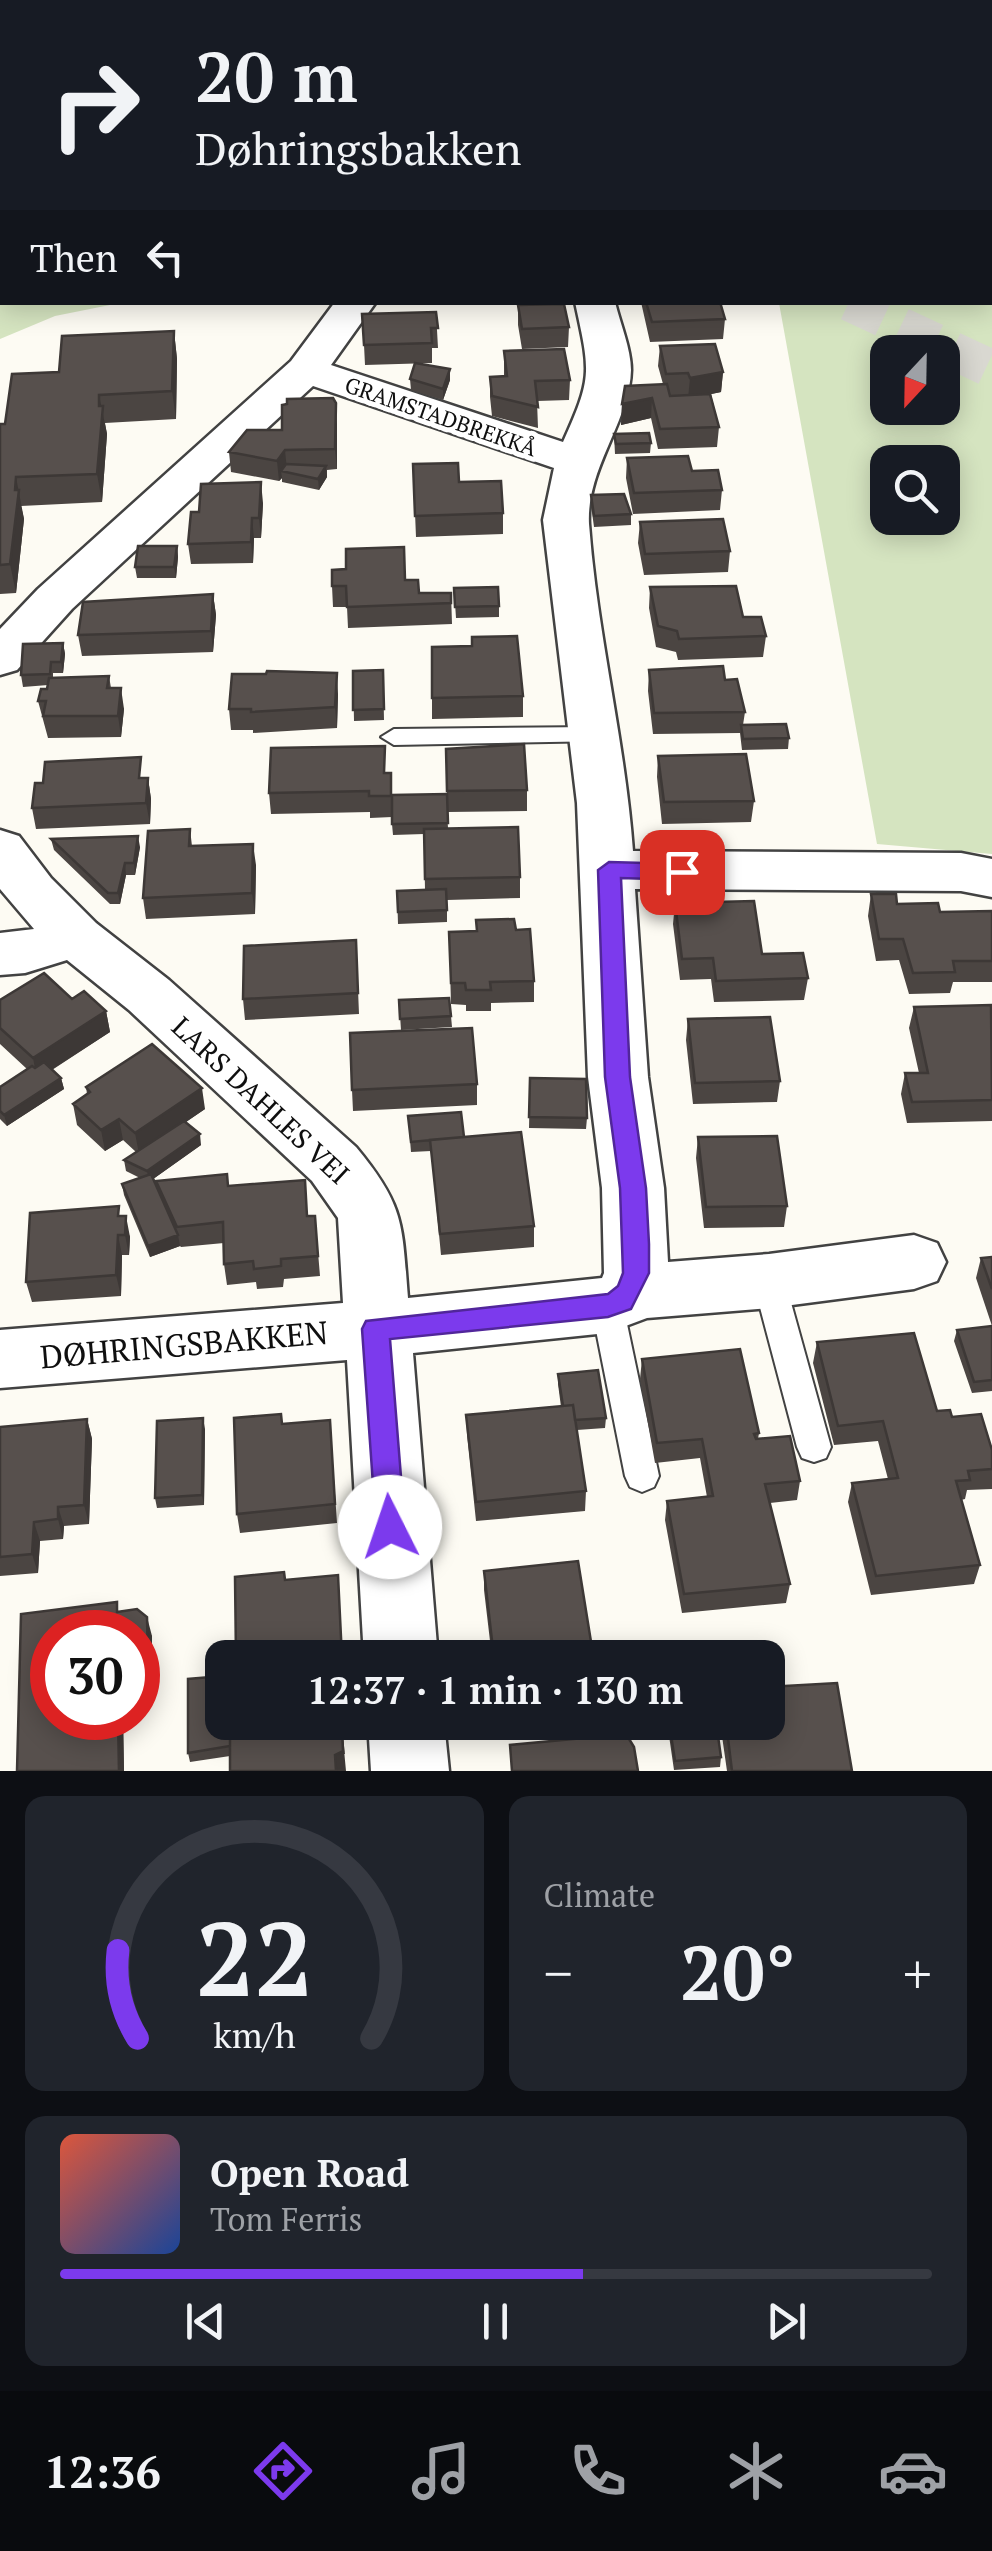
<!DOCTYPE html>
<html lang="en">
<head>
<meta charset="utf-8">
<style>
  body { margin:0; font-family:"PT Serif",serif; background:#20242c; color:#f1f3f6; height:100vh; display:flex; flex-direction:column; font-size:38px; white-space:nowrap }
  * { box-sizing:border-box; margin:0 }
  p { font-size:32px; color:#9ea1a6 }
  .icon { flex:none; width:55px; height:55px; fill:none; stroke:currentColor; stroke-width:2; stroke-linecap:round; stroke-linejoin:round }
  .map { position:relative; height:1771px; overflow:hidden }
  .panel { display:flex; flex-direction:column; gap:25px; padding:25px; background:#0d0f14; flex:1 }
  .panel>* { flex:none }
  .top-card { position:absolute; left:0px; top:0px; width:992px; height:305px; box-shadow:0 5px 25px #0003; background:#171b24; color:#f1f3f6; overflow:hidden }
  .needle { width:65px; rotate:202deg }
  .buttons { position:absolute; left:870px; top:335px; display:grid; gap:20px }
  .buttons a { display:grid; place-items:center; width:90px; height:90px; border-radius:20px; background:#171b24; box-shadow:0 5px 25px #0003; font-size:50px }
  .speed { position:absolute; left:30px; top:1610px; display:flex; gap:20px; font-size:50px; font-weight:700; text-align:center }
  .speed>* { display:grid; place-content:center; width:130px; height:130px; border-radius:50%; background:#171b24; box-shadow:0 5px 25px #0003; line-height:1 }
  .speed .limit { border:15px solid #d22; background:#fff; color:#111 }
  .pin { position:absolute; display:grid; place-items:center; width:85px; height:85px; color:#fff; margin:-42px; border-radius:20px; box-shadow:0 5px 15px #0006 }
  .me { position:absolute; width:110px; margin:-55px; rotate:356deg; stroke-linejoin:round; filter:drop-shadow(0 0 8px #0008) }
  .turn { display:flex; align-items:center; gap:35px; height:210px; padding:0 30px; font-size:45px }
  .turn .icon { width:130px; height:130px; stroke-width:2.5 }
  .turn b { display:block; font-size:70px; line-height:85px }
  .then { display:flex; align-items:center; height:95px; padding:0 30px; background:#0003; gap:20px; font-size:38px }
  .big { font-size:75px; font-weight:600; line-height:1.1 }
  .panel .widget { flex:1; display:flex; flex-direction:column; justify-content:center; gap:15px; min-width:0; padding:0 35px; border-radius:20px; background:#20242c }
  .panel .dial { align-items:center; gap:0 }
  .dial svg { height:260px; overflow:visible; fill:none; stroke:#363941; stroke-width:7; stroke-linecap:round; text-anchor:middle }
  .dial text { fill:#f1f3f6; stroke:none }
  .song { display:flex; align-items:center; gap:30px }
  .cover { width:120px; height:120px; border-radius:15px; background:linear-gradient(135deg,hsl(10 70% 55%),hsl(220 70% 35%)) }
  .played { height:10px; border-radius:5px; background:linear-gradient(90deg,#7c3aed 60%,#363941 60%) }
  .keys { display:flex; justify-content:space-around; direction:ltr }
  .heat { display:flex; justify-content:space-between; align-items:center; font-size:55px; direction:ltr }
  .panel .tiles { flex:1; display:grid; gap:25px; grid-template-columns:1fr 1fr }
  .widget:last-child { grid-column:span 2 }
  .trip { position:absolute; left:205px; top:1640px; width:580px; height:100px; border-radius:20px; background:#171b24; box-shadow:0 5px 25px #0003; font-weight:600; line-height:100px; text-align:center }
  .menu { display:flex; height:160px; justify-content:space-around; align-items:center; background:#090b0e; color:#9ea1a6 }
  .menu .icon { width:70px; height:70px }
  .menu .current { color:#7c3aed }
  .menu b { font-size:45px; color:#f1f3f6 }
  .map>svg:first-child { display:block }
  .green { fill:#d5e4c0; fill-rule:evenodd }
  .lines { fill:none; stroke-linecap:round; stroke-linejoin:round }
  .motorway-tunnel { stroke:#d9d8d1; stroke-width:38; stroke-dasharray:38 19; stroke-linecap:butt }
  .service-casing { stroke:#424242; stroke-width:4 }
  .minor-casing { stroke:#424242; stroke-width:5 }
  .service { fill:#fff; fill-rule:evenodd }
  .minor { fill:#fff; fill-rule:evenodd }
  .wall { fill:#4b4542 }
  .shaded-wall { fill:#3d3836 }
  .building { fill:#57504d; stroke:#3d3836; stroke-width:2.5 }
  .route { fill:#7c3aed; stroke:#51269a; stroke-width:2.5 }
  .labels { text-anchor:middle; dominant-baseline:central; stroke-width:10; stroke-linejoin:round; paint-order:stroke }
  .far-street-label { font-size:22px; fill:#0f0f0f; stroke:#fff }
  .street-label { font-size:28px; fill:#0f0f0f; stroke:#fff }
  .near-street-label { font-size:32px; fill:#0f0f0f; stroke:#fff }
</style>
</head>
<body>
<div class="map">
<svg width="992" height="1771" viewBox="0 0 992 1771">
  <rect width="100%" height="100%" fill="#fdfbf3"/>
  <!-- green -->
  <path class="green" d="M990 205 992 207V854L877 844 779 303 990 302ZM888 352H942V408H888ZM942 462V518H888V462Z
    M0 212 2 302 120 303 55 316 0 339Z"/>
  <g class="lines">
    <!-- motorway-tunnel -->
    <path class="motorway-tunnel" d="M849 302 992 369"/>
    <!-- service casing -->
    <g class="service-casing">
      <path id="service" d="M357 0H373V2H357Z
        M542 0H558L559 2H543Z
        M596 727 605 729 609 735 605 741 394 745 381 737 394 729Z
        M769 1267 780 1271 785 1281 831 1447 826 1458 814 1462 802 1458 797 1447 753 1281 758 1271Z
        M607 1291 619 1295 623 1305 659 1476 654 1487 642 1492 630 1487 625 1476 591 1305 595 1295Z"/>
    </g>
    <!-- minor casing -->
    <g class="minor-casing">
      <path id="minor" d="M814 0H846L847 2H815Z
        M0 42H2V62H0Z
        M990 64H992V84H990Z
        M990 171H992V193H990Z
        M335 302H376L331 365 563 442C593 376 590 372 575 302H615C620 323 631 349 631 370 630 421 586 468 589 524 597 634 625 741 633 851L961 853 992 859V897L961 891 635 889 648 1077 664 1188 668 1262 769 1254 914 1235 937 1243 946 1262 937 1281 914 1289 769 1308 647 1318 607 1333 413 1353 438 1658H364L347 1360 0 1388V1330L343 1303 338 1218 312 1181 129 1010 67 960 25 973 0 975V933L34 929 0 889V830L19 836 51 878 96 923 169 980 356 1147C405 1206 402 1224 408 1298L602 1278 604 1273 602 1188 588 1077 577 803 543 520 554 468 313 386 72 609 17 670 0 675V629L38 589 291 361Z
        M368 1722H444L449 1771H371Z"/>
    </g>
    <!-- service -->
    <use href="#service" class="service"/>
    <!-- minor -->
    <use href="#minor" class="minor"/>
  </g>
  <!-- wall -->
  <path class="wall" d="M384 0H432V2H385Z
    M568 0H619L618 2H569Z
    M671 0H686L685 2H672Z
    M687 0H750L749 2H687Z
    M867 0H954V2H867Z
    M990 20H992V58H990Z
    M990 121 992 122V167L990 166Z
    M0 158H2V203L0 202Z
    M641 302H720L725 319 723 339 650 342Z
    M518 305 569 327 568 347 522 349 518 325Z
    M436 312 438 348H432V363L365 365 364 345Z
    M174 331 177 359 176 419 105 423 107 434 102 502 21 506 24 519 16 593 0 594V424H5L59 372Z
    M660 346 723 372 721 392 711 394 719 427 717 447 658 449 651 418 621 425 622 404 663 384 658 366Z
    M504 351 570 380 569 400 537 401 538 428 492 416 490 397V377L504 376Z
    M410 379 450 380 443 400 411 390Z
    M337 424V469L327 470V477L319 490 282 482V478L279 481 231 472 229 452 282 430Z
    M614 434 651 443 650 453 615 454Z
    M627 458 692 471 722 490 720 510 633 514 626 478Z
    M413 464 459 482 503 513V534L416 537Z
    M591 495 631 514V525L594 527 591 505Z
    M263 503 261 538H254L253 563 191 564 188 544Z
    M640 522 730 551 728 572 644 575 638 543Z
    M177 546 178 557 176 578H137L135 567Z
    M405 580 419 593H451L452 624 348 628 347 607H333L332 586Z
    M650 587 743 617 766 636 763 657 678 660 676 652 656 647 649 608Z
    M454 588 499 606V617L456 618Z
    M213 594 216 615 213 652 82 656 78 635Z
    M63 643 65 654 63 673H53V678L109 676 111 688 124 709 121 737 48 738 38 701 48 685 23 687 21 675Z
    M472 646 523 696V717L432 719V647Z
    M383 670 384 720 354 721 353 671Z
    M649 670 745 712 743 725 789 738 788 749 742 750 740 733 653 734 648 691Z
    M338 694 337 728 253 733V730H231L229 709Z
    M446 749 527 790V811L447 812 448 828 520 877V898L447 900V922L398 924 397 891 425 890 424 834 393 835 392 824 447 794Z
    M658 756 754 801 751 822 662 824 657 777Z
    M386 773H391L392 817 370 818V812L271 814 269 793Z
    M144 778H148L151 799 150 824 36 829 32 808Z
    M190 829 192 846 256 865 255 914 146 919 143 898Z
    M51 839 140 847 135 875H126L120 904H110L54 850Z
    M871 894 897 904 940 912 992 911V982H953L950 993 909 994 899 960 876 961 868 916Z
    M675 903 762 954 808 978 804 1000 714 1002 711 979 680 980 673 924Z
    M516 930 534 981V1002L491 1003V1011H466V1005L451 1004 449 932Z
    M356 940 359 1014 245 1020 243 999Z
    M72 999 106 1011 110 1032 52 1070 61 1078 64 1089 7 1126 0 1119V1087L27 1069 0 1044V1000Z
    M399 1000 451 1016 452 1027 401 1030Z
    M914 1007H992V1121L907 1123 901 1094 905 1073H919L909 1028Z
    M688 1019 780 1081 777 1102 693 1104 686 1040Z
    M530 1078 587 1118 586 1129 529 1128Z
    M477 1084V1105L353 1111 352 1090Z
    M86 1087 205 1109 186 1122 201 1145 153 1179 158 1190 156 1181 229 1186 308 1216H315L320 1276 284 1279 283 1287 257 1289 256 1282 227 1285 224 1264V1243L181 1247 180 1246 150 1257 124 1195 122 1184 140 1178 126 1171 124 1160 136 1152 123 1140 105 1151 77 1125 73 1104 87 1094Z
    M408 1116 464 1137 534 1226V1247L441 1255 431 1151 411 1152Z
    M698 1137 787 1206 784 1227 704 1228 696 1158Z
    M121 1216 130 1237 129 1255H122L121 1296 32 1302 26 1282Z
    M992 1257V1391L972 1393 954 1341 957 1330 992 1326 976 1278 981 1258Z
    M817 1342 937 1411 952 1417 992 1450V1489L967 1490 965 1499 961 1500 980 1565 974 1584 871 1595 848 1502 852 1483 888 1479 878 1441 834 1445 813 1363Z
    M642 1359 759 1433 758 1439 800 1481 797 1500 770 1503 790 1584 786 1603 682 1613 665 1520 667 1501 707 1497 700 1458 655 1463 640 1379Z
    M558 1374 606 1418 605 1428 577 1430 586 1491 585 1511 476 1521 467 1435 466 1415 561 1407 558 1384Z
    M87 1419 92 1439 89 1524 64 1526 63 1539 40 1541 38 1573 0 1576V1427Z
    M330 1420 337 1523 240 1533 237 1514 283 1424Z
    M205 1429 204 1505 157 1508 155 1498Z
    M484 1571 592 1648 591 1658H492L484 1590Z
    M119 1612 152 1636V1678L138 1680V1632L52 1718H123L124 1771H17Z
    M667 1722H716L721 1757 720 1767 674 1770Z
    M720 1722H768L852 1771H727Z
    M334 1726 342 1729 345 1754 230 1756 190 1762 188 1753 251 1728Z"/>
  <!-- shaded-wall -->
  <path class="shaded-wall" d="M174 331 177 359 176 419 172 391Z
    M450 369V380L443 400V389Z
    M723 372 721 392 688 399 690 378Z
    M99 395 107 434 102 502 97 474Z
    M652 398 651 418 621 425 622 404Z
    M336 403 337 424V469L335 449Z
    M285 450 287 471H281L282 478 279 481 277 461Z
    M326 466 327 477 319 490 318 479Z
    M16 477 24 519 16 593 10 564Z
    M261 482 263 503 261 538 259 518Z
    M252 518 254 538 253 563 251 542Z
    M177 546 178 557 176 578 174 567Z
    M213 594 216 615 213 652 211 631Z
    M63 643 65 654 63 673 61 662Z
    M337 673 338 694 337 728 335 707Z
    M121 688 124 709 121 737 118 716Z
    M148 778 151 799 150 824 146 803Z
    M138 836 140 847 135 875 134 863Z
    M253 844 256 865 255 914 252 893Z
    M125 863 126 875 120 904 118 893Z
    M106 1011 110 1032 37 1079 33 1058Z
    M61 1078 64 1089 7 1126 4 1115Z
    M202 1088 205 1109 139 1154 135 1133Z
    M119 1119 123 1140 105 1151 101 1130Z
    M200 1134 201 1145 149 1182 147 1171Z
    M126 1216 130 1237 129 1255 125 1235Z
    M118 1235 122 1255 121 1296 116 1275Z
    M178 1235 180 1246 150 1257 148 1246Z
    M203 1418 205 1429 204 1505 202 1495Z
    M87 1419 92 1439 89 1524 84 1505Z
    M58 1507 64 1526 63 1539 58 1519Z
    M34 1522 40 1541 38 1573 32 1554Z
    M147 1617 152 1636V1678L148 1660Z
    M118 1718H123L124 1771H119Z
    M342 1729 346 1771H336L335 1755Z"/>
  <!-- building -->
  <path class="building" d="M43 0H92L91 2H43Z
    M158 0H333V2H158Z
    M990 20H992V39H990Z
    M990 80H992V97H990L992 104H990Z
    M990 121 992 122V147H990Z
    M0 158H2V184H0Z
    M646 302H720L725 319 652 322Z
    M564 304 569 327 522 329 518 305Z
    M436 312 438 328H431L432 343 364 345 362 314Z
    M174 331 172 391 99 395V406H103L97 474 16 477 15 490H19L10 564 0 565V424H5L12 374 59 372 62 336Z
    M715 344 723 372 690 378 688 373 666 374 660 346Z
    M564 349 570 380 535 381 538 407 492 396 490 377 507 376 504 351Z
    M415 363 450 369 443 389 410 379Z
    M667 384 670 396 710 394 719 427 660 429 652 398 622 404 625 386Z
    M333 398 336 403 335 449 285 450 277 461 229 452 247 430H282V405L287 404V399Z
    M649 433 651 443 616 444 614 434Z
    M688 456 692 471 718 470 722 490 634 493 627 458Z
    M458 463 459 482 501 481 503 513 415 516 413 464Z
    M286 464 326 466 318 479 281 471Z
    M261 482 259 518H252L251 542 188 544 191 512H199L201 484Z
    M624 494 631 514 594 516 591 495Z
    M723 519 730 551 645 554 640 522Z
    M138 546H177L174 567H135Z
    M404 547 405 580H418L419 593H451V603L347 607 346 586H332V570L346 569V549Z
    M736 586 743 617H761L766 636 679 639 677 631 658 626 650 587Z
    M498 587 499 606 455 607 454 588Z
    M213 594 211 631 78 635 83 602Z
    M517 636 523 696 432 698V647L472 646V637Z
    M63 643 61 662H51L50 674 21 675 23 644Z
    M723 666 725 680 737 679 745 712 654 713 649 670Z
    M383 670 384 709 353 710V671Z
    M267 671 337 673 335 707 251 712V709H229L232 674H266Z
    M109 676 107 688H121L118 716H43L46 701H38L41 689H47L49 678Z
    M786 724 789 738 743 739 741 725Z
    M524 744 527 790 447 791 446 749Z
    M385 746 384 773H391V796H369V791L269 793 271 748Z
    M746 754 754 801 664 802 658 756Z
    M141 757 139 778H148L146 803 32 808 35 783H43L45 762Z
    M447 794 448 823 392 824V795Z
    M518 827 520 877 425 879 424 829Z
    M190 829 189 846 253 844 252 893 143 898 148 831Z
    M138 836 134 863H125L118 893H108L51 839Z
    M446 889 447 910 398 912 397 891Z
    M871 894H896L897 904 938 903 940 912 992 911V961H953L955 972 913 973 903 939H879Z
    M754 901 762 954 803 953 808 978 716 981 713 958 682 959 675 903Z
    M514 919 516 930 530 929 534 981 490 982 491 990H466L465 983H451L449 932 477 931 476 920Z
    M356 940 358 993 243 999 244 946Z
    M44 973 72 999 84 991 106 1011 33 1058 0 1028V1000Z
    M449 998 451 1016 400 1019 399 1000Z
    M991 1005 992 1100 912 1102 905 1073H928L914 1007Z
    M770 1017 780 1081 695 1083 688 1019Z
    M472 1028 477 1084 352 1090 350 1033Z
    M152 1044 202 1088 135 1133 119 1119 101 1130 73 1104 90 1092 86 1087Z
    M44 1062 61 1078 4 1115 0 1111V1087L32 1066 35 1068Z
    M530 1078 586 1079 587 1118 529 1117Z
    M461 1112 464 1137 411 1142 408 1116Z
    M184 1121 200 1134 147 1171 124 1160Z
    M521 1132 534 1226 440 1234 430 1140Z
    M777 1136 787 1206 706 1207 698 1137Z
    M151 1174 178 1235 148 1246 122 1184Z
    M227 1174 228 1186 305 1180 307 1216H315L318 1256 281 1259V1266L254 1269 253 1261 224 1264 223 1222 177 1227 156 1181Z
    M119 1206 118 1216H126L125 1235H118L116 1275 26 1282 30 1213Z
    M992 1257V1289L981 1258Z
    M992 1326V1380L974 1382 957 1330Z
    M914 1333 937 1411 950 1410 952 1417 981 1414 992 1450V1469L968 1471 970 1480 956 1481 980 1565 876 1576 852 1483 898 1478 883 1421 838 1426 817 1342Z
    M740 1349 759 1433 754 1434 756 1439 790 1436 800 1481 765 1484 790 1584 684 1594 667 1501 713 1496 702 1439 657 1443 642 1359Z
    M598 1370 606 1418 575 1420 573 1405 563 1406 558 1374Z
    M573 1405 586 1491 476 1502 466 1415Z
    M281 1414 282 1424 330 1420 335 1504 237 1514 234 1418Z
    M203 1418 202 1495 155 1498 157 1421Z
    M87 1419 84 1505 58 1507V1519L34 1522 32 1554 0 1557V1427Z
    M578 1561 592 1648 546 1653 547 1658H519L518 1655 494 1658 484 1571Z
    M284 1572 285 1580 338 1575 342 1658H236L235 1577Z
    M117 1602V1612L137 1609 147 1617 148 1660 138 1661V1632H52V1718H118L119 1771H17L21 1614Z
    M222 1676V1722H250V1728L230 1730V1746L188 1753V1679Z
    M837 1683 852 1771H732L726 1722H768V1687Z
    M310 1722H334V1726L342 1729 343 1751 335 1755 336 1771H230V1730Z
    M669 1722H716L721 1757 675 1761Z
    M626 1734 634 1747 638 1771H512L510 1745Z"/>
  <!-- route -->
  <path class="route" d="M609 862 682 864 693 872 682 880 621 878 630 1077 646 1188 649 1244V1273L631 1309 608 1317 390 1339 405 1527 401 1537 390 1540 380 1537 376 1527 362 1329 366 1321 608 1294 618 1286 623 1273 620 1188 605 1077 598 870Z"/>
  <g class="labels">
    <!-- far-street labels -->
    <g class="far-street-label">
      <text transform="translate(441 416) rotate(19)">GRAMSTADBREKKÅ</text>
    </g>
    <!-- street labels -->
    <g class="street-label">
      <text transform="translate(261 1100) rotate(43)">LARS DAHLES VEI</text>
    </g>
    <!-- near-street labels -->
    <g class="near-street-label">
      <text transform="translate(184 1344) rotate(-5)">DØHRINGSBAKKEN</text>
    </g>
  </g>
</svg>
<div class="buttons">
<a><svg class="needle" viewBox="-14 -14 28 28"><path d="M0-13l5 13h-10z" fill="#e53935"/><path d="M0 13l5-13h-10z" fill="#9ea1a6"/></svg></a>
<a><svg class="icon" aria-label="search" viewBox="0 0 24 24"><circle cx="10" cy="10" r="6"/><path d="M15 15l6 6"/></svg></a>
</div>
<div class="speed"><div class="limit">30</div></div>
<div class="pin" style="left:682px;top:872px;background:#d93025"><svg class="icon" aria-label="arrive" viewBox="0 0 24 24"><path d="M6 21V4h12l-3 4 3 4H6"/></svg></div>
<svg class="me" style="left:390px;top:1527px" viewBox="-20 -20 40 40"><circle r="19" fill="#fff"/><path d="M0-13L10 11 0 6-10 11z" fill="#7c3aed"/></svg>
<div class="trip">12:37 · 1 min · 130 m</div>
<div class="top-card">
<div class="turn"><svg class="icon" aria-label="right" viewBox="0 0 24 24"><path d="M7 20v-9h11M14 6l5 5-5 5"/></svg><div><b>20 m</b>Døhringsbakken</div></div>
<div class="then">Then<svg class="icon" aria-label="left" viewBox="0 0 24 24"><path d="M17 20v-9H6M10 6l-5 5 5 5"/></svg></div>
</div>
</div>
<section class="panel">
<div class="tiles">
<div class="widget dial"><svg viewBox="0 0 100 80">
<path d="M14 69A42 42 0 1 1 86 69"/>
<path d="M14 69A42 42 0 0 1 8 42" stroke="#7c3aed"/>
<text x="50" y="56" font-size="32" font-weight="700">22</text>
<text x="50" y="72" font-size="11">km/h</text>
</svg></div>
<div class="widget"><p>Climate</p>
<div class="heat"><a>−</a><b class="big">20°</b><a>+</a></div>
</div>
<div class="widget">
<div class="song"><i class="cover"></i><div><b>Open Road</b><p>Tom Ferris</p></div></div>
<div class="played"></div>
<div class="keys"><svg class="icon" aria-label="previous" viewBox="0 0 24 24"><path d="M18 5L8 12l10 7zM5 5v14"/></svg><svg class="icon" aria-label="pause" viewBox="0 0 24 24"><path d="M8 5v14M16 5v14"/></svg><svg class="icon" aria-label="next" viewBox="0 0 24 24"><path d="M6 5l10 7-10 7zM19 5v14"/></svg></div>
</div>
</div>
</section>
<nav class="menu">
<b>12:36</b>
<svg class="icon current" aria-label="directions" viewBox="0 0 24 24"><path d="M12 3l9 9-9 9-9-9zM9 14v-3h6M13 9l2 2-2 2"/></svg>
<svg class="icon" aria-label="music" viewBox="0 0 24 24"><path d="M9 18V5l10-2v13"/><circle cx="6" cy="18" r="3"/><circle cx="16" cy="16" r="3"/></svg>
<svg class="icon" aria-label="phone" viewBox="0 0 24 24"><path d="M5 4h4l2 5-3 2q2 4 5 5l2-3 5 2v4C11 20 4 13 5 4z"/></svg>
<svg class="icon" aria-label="climate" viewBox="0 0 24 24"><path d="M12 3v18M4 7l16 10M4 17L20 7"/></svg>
<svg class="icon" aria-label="car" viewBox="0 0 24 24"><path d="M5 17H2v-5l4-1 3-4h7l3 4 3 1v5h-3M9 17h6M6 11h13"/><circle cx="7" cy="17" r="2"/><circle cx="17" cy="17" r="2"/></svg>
</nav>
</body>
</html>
